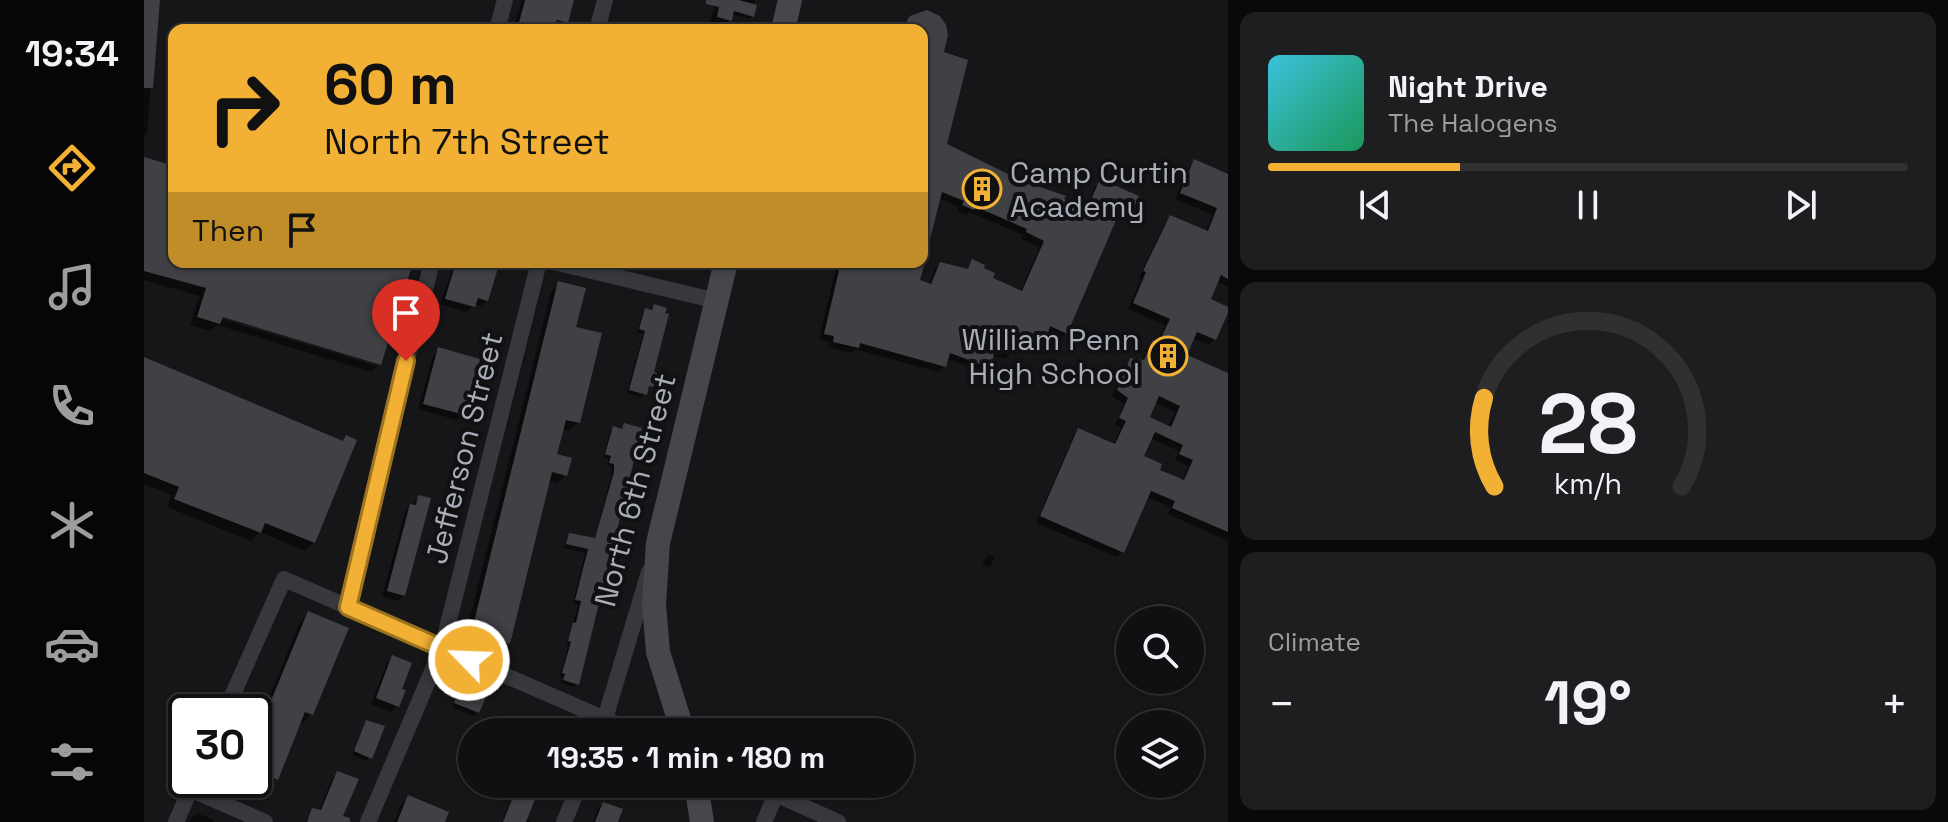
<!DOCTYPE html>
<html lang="en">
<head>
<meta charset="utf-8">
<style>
  body { margin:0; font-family:"Space Grotesk",sans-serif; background:#1e1e20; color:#f1f3f6; height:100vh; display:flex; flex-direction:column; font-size:30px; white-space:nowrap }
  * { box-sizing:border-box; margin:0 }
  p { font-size:26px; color:#9c9d9f }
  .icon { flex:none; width:44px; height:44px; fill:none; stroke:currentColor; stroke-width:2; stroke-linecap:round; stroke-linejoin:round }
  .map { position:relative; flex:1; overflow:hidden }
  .sheet { display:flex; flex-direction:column; gap:12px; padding:12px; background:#09090a; width:720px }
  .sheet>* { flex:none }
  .banner { position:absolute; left:24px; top:24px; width:760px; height:244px; border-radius:16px; box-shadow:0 2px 6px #0004,0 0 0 2px #303032; background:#f2b134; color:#111; overflow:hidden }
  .controls { position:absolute; left:972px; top:606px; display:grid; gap:16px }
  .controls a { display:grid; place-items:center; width:88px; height:88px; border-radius:50%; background:#101012; box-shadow:0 2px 6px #0004,0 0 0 2px #303032; font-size:40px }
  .speed { position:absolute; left:24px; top:694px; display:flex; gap:16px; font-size:40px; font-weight:700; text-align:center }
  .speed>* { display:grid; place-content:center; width:104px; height:104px; border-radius:50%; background:#101012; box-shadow:0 2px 6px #0004,0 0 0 2px #303032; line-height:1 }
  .speed .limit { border:4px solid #111; border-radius:12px; background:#fff; color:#111 }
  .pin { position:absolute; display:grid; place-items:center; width:68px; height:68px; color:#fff; margin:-82px -34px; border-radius:50% 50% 50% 0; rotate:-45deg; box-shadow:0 0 8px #0007 }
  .pin .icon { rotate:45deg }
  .me { position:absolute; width:88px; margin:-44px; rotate:294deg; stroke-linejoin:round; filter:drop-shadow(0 0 6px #0008) }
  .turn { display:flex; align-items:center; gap:28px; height:168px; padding:0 24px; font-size:36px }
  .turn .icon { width:104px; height:104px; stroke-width:2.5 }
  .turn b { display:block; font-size:56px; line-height:68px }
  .then { display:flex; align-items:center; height:76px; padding:0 24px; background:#0003; gap:16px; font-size:30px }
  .big { font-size:60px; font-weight:800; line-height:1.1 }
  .sheet .card { flex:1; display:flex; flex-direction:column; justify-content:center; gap:12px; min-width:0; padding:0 28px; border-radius:16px; background:#1e1e20 }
  .sheet .dial { align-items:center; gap:0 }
  .dial svg { height:208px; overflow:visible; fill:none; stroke:#303032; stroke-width:7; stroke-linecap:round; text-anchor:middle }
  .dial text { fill:#f1f3f6; stroke:none }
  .song { display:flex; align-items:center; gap:24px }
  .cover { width:96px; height:96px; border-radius:12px; background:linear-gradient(135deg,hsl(190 70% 55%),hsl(150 70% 35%)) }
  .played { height:8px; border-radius:4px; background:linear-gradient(90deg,#f2b134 30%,#303032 30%) }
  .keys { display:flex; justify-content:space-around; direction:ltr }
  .heat { display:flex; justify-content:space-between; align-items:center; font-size:44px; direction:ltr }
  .trip { position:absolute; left:314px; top:718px; width:456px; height:80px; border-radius:40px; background:#101012; box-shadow:0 2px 6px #0004,0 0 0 2px #303032; font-weight:800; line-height:80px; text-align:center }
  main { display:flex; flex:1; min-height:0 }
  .tab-bar { display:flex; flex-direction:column; width:144px; justify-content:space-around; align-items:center; background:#060607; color:#9c9d9f }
  .tab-bar .icon { width:56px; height:56px }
  .tab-bar .active { color:#f2b134 }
  .tab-bar b { font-size:36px; color:#f1f3f6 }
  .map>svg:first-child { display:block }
  .shadow { fill:#0007; fill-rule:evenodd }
  .building { fill:#404145; fill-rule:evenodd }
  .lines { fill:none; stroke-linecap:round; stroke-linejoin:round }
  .street { stroke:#37383d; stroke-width:16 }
  .secondary { stroke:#45474d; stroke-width:24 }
  .route-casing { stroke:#9d7322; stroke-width:20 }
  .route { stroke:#f2b134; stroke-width:14 }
  .labels { text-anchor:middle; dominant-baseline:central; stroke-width:8; stroke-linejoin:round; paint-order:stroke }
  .poi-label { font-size:30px; fill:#a8adb8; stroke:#111113; text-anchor:start }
  .street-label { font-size:30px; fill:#a8adb8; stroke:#111113 }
</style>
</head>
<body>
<main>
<nav class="tab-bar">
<b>19:34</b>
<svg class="icon active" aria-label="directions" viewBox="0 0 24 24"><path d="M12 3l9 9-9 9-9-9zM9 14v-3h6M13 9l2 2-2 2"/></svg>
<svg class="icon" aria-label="music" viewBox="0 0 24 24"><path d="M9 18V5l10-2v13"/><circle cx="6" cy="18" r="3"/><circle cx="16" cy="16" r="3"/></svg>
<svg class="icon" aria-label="phone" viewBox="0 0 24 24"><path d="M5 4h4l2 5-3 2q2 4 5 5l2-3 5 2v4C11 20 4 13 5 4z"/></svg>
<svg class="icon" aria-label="climate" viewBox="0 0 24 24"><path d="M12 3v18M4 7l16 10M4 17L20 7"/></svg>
<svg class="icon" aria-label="car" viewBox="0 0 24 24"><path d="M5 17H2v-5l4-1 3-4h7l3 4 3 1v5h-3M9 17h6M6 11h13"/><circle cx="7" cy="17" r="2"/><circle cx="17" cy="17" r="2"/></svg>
<svg class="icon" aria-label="filters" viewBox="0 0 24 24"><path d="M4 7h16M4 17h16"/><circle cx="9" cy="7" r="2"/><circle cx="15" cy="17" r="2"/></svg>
</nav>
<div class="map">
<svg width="1084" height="822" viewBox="0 0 1084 822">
  <rect width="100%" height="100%" fill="#161618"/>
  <!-- shadow -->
  <path class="shadow" d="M0 0H14L3 133 0 136Z
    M378 0H428L422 22 414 30H369Z
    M572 0H611L608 16 605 19 587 14 581 30 565 26Z
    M768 17 798 53 801 145 941 210 951 187 957 181 985 214 979 220 972 217 922 333 916 339 902 333 899 344 892 350 885 348 880 353 869 350 862 359 847 356 845 365 839 371 802 359 800 366 794 372 711 349 707 353 684 347 685 342 675 339 692 268 698 262H778V30H756ZM794 198 815 207 813 211 822 215 825 212 879 235 877 239 896 247 876 292 846 279 829 262 822 270 797 264 790 270 785 285 774 281Z
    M0 160 30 168V262H253L236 364 227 372 73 325 66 331 46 325 55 296 0 280ZM70 312 233 362V366L68 316Z
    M1050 162 1084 176V287L1072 281 1064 300 1071 339 1065 345 1048 338 1041 356 1084 374V541L1024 514 1027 507 1002 497 979 552 973 557 892 523 929 437 935 431 969 446 977 427 971 425 980 404 968 396 981 366 987 360 998 362 1003 348 1009 342 1013 344 1021 325 984 309 997 279 995 277 1021 223 1027 217 1061 232 1069 215 1031 199 1044 168ZM1010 402 1031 412 1024 428 1003 418ZM1006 438 1035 451 1031 460 1045 466 1038 481 1013 471 998 457Z
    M311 262H325L343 300 337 306 330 304 323 312 296 304Z
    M521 262H535L530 268 520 266Z
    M415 283 430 328 434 422 425 431 418 429 411 456 421 475 413 483 404 481 364 642 355 651 320 642 407 292Z
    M511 306 507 386 497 398 483 393 499 334 493 333 498 314Z
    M295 350 319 414 313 420 274 409 289 356Z
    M0 360 197 442 202 437 169 542 161 551 116 532 107 541 23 507 28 495 0 484Z
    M481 426 433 684 430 687 417 683 419 677 416 676 425 645H422L434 605 429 603 441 553 420 548 425 535 450 540 467 477V467L463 466 464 459 459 458 466 432 470 428 476 430Z
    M275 497 260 595 254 601 238 596 261 512Z
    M844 554 851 557 846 567 838 564Z
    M164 614 167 714 159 723 155 721 132 779 124 787 107 780H110V716L112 711 123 703 156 622Z
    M249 658 255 690 253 706 247 712 227 704 243 663Z
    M320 683 334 712 330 716 308 707Z
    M223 722 226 757 222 761 208 755Z
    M403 722 420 729 418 732H398Z
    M193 774 194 822H161L169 810 175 812 187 780Z
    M373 784H396L381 818 387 820 386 822H358Z
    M483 784H499L495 788Z
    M265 797 298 822H250L256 806Z
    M459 804 472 822H449L453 810Z
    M53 813 70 820 69 822H44Z"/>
  <!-- building -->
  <path class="building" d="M0 0H16L9 88H0Z
    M381 0H430L424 23 413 20 410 30H373Z
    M562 0H595L613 5 610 17 590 11 588 21 573 17 575 7 562 4Z
    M783 10 796 16 802 25 804 35 800 52 824 60 803 144 876 180 922 196 920 199 943 209 956 179 995 196 987 215 976 211 923 334 906 326 900 346 890 342 888 348 872 344 870 354 851 350 847 366H841L806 353 802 367 716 343 715 348 689 342 690 336 680 334 697 262H781L776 280 787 284 796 262 824 269 828 259 841 265 840 268 851 273 849 278 878 291 900 241 882 232 883 229 832 207 830 210 818 205 820 201 798 192 782 255H778V30H757L766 16Z
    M0 157 30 166V262H254L268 266 237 365 79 317 76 324 53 317 62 288 0 271Z
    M1050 159 1084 174V279L1077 275 1067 299 1084 307V313L1072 340 1053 332 1043 355 1084 373V532L1028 508 1031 501 1007 491 980 553 896 516 934 428 971 444 982 421 975 418 984 398 973 390 983 366 986 358 1000 360 1009 340 1015 342 1026 319 989 303 1002 272 999 271 1026 215 1064 231 1073 208 1036 193ZM1015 396 1036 406 1027 427 1006 417ZM1011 432 1039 445 1035 454 1049 460 1040 480 1016 470 1018 464 1000 456Z
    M312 262H332L354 268 344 301 334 298 331 307 301 299Z
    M414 281 442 288 432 327 458 333 436 423 422 420 413 454 428 458 423 476 408 472 366 644 327 634Z
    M510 304 523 308 521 313 525 314 510 372 513 373 509 387 505 386 503 395 485 390 501 331 495 329 501 308 508 310Z
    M294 347 336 359 321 415 279 404Z
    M0 357 199 441 202 435 213 440 171 543 121 523 117 533 30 499 35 487 0 473Z
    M480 423 498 428 435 685 419 680 421 674 418 673 427 642 424 641 429 622 432 623 437 601 431 600 444 549 422 544 425 533 451 538 470 472V464L465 463 467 456 461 454 469 426 478 429Z
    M274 495 287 498 261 596 243 591 266 504 272 505Z
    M164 611 205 628 169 715 161 712 134 780 110 770V725L120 700 126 703Z
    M248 655 268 663 258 689 262 690 255 707 232 698Z
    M319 681 332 685 329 692 342 697 335 713 310 703Z
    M222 720 241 726 228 759 210 751Z
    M193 771 215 779 199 816 206 818V822H163L168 808 177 810Z
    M374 784H397L382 822H359Z
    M264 795 305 812 301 822H253Z
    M459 802 479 809 474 822H451Z"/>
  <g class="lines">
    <!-- street -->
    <path class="street" d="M353 30 361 0
      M453 30 461 0
      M410 262 573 301
      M204 607 249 413 288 262
      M81 712 140 579 491 732
      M457 732 505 572
      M609 784 694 822
      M46 789 121 822
      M32 822 50 781
      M224 822 298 648 395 262
      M420 822 436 784
      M620 822 632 794"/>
    <!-- secondary -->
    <path class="secondary" d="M639 30 646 0
      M539 732 514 652 510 604 514 543 582 262
      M552 784 558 822"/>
  </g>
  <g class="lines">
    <!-- route casing -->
    <g class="route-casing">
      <path id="route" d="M262 361 204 607 325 660"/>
    </g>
    <!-- route -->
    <use href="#route" class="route"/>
  </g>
  <!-- icons -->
  <defs>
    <g id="building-ring" transform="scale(2)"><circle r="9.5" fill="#111113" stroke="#f2b134" stroke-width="1.5"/><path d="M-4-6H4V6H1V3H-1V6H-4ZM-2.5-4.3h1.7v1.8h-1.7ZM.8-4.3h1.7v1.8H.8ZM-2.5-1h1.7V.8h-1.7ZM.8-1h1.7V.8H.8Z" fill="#f2b134"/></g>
  </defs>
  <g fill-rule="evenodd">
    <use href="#building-ring" x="838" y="189"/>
    <use href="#building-ring" x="1024" y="356"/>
  </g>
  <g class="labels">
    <!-- poi labels -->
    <g class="poi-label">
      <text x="866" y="172">Camp Curtin<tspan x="866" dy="34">Academy</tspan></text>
      <text x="996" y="339" text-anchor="end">William Penn<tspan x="996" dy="34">High School</tspan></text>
    </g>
    <!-- street labels -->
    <g class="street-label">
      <text transform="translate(320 448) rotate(-76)">Jefferson Street</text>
      <text transform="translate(491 490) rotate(-75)">North 6th Street</text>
    </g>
  </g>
</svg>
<div class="controls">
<a><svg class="icon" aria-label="search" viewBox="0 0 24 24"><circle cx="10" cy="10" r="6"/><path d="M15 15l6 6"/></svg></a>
<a><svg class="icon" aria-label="layers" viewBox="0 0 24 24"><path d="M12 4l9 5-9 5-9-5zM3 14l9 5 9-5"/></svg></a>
</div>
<div class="speed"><div class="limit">30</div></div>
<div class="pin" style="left:262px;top:361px;background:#d93025"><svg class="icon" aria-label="arrive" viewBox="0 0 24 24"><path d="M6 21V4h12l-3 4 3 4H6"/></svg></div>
<svg class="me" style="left:325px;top:660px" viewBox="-20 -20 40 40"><circle r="17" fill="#f2b134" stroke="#fff" stroke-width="3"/><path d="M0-11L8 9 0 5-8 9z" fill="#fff"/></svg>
<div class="trip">19:35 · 1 min · 180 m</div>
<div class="banner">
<div class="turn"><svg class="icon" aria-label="right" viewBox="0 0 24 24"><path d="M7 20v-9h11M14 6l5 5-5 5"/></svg><div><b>60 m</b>North 7th Street</div></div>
<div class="then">Then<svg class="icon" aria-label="arrive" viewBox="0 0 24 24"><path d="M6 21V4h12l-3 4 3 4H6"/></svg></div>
</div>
</div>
<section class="sheet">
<div class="card">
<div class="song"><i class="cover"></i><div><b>Night Drive</b><p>The Halogens</p></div></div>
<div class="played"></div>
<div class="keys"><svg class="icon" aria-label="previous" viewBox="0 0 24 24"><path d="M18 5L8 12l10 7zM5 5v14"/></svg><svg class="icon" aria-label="pause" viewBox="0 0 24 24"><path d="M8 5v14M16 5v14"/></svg><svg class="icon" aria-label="next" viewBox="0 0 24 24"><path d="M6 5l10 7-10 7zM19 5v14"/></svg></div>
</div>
<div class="card dial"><svg viewBox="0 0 100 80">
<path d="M14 69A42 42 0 1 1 86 69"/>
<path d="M14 69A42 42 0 0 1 10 35" stroke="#f2b134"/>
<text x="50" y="56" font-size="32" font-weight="700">28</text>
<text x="50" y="72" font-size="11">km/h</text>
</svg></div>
<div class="card"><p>Climate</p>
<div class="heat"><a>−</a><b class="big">19°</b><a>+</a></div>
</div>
</section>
</main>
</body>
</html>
